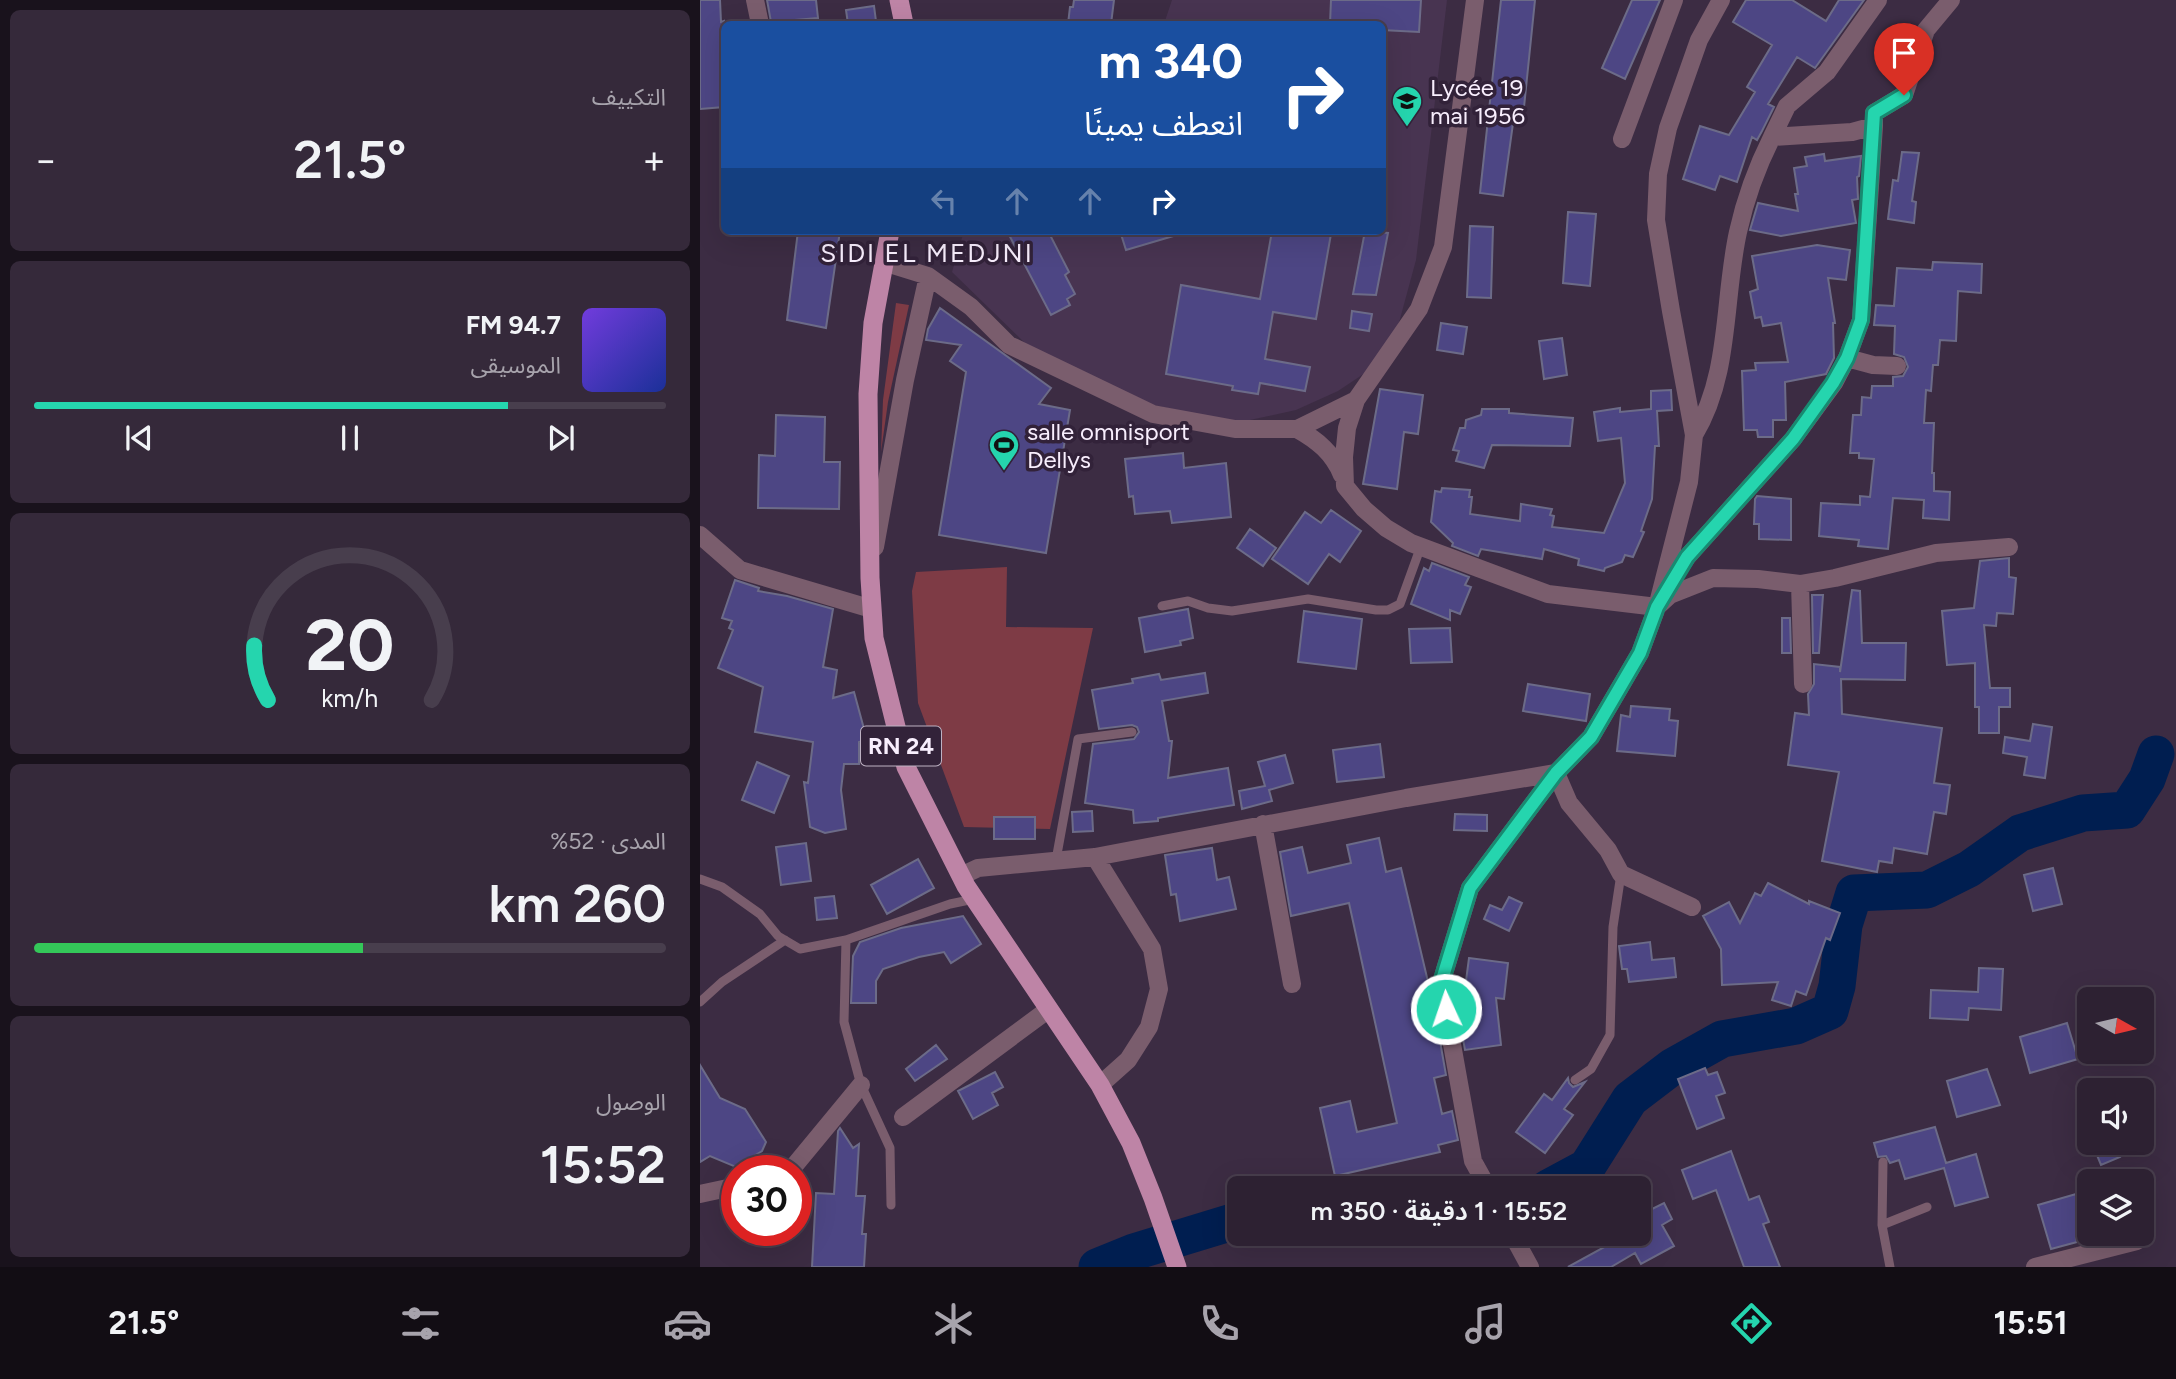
<!DOCTYPE html>
<html lang="ar">
<head>
<meta charset="utf-8">
<style>
  body { margin:0; font-family:Figtree,"Noto Sans Arabic",sans-serif; background:#35293a; color:#f1f3f6; direction:rtl; height:100vh; display:flex; flex-direction:column; font-size:26px; white-space:nowrap }
  * { box-sizing:border-box; margin:0 }
  p { font-size:23px; color:#a7a3ac }
  .icon { flex:none; width:38px; height:38px; fill:none; stroke:currentColor; stroke-width:2; stroke-linecap:round; stroke-linejoin:round }
  .map { position:relative; flex:1; overflow:hidden; direction:ltr }
  .side { display:flex; flex-direction:column; gap:10px; padding:10px; background:#19121c; width:700px }
  .side>* { flex:none }
  .top-card { position:absolute; left:21px; top:21px; width:665px; height:214px; border-radius:10px; box-shadow:0 7px 28px #0002,0 0 0 2px #483e4d; direction:rtl; background:#1a4fa0; color:#fff; overflow:hidden }
  .needle { width:46px; rotate:98deg }
  .fabs { position:absolute; left:1377px; top:987px; display:grid; gap:14px }
  .fabs a { display:grid; place-items:center; width:77px; height:77px; border-radius:10px; background:#2d2132; box-shadow:0 7px 28px #0002,0 0 0 2px #483e4d; font-size:35px }
  .speed { position:absolute; left:21px; top:1155px; display:flex; gap:14px; font-size:35px; font-weight:700; text-align:center }
  .speed>* { display:grid; place-content:center; width:91px; height:91px; border-radius:50%; background:#2d2132; box-shadow:0 7px 28px #0002,0 0 0 2px #483e4d; line-height:1 }
  .speed .limit { border:10px solid #d22; background:#fff; color:#111 }
  .pin { position:absolute; display:grid; place-items:center; width:60px; height:60px; color:#fff; margin:-72px -30px; border-radius:50% 50% 50% 0; rotate:-45deg; box-shadow:0 0 7px #0007 }
  .pin .icon { rotate:45deg }
  .me { position:absolute; width:77px; margin:-38px; rotate:357deg; stroke-linejoin:round; filter:drop-shadow(0 0 5px #0008) }
  .turn { display:flex; align-items:center; gap:24px; height:147px; padding:0 28px; font-size:32px }
  .turn .icon { width:91px; height:91px; stroke-width:2.5 }
  .turn b { display:block; font-size:49px; line-height:60px }
  .lanes { display:flex; align-items:center; height:66px; padding:0 28px; background:#0003; justify-content:center; gap:35px; direction:ltr }
  .lanes .off { opacity:.35 }
  .big { font-size:52px; font-weight:600; line-height:1.1 }
  .side .tile { flex:1; display:flex; flex-direction:column; justify-content:center; gap:10px; min-width:0; padding:0 24px; border-radius:10px; background:#35293a }
  .side .dial { align-items:center; gap:0 }
  .dial svg { height:182px; overflow:visible; fill:none; stroke:#483e4d; stroke-width:7; stroke-linecap:round; text-anchor:middle }
  .dial text { fill:#f1f3f6; stroke:none }
  .song { display:flex; align-items:center; gap:21px }
  .cover { width:84px; height:84px; border-radius:10px; background:linear-gradient(135deg,hsl(260 70% 55%),hsl(230 70% 35%)) }
  .played { height:7px; border-radius:4px; background:linear-gradient(90deg,#25d5ae 75%,#483e4d 75%) }
  .keys { display:flex; justify-content:space-around; direction:ltr }
  .heat { display:flex; justify-content:space-between; align-items:center; font-size:38px; direction:ltr }
  .charge { height:10px; border-radius:5px; background:linear-gradient(90deg,#34c759 52%,#483e4d 0) }
  .trip { position:absolute; left:527px; top:1176px; width:424px; height:70px; border-radius:10px; background:#2d2132; box-shadow:0 7px 28px #0002,0 0 0 2px #483e4d; font-weight:600; line-height:70px; text-align:center; direction:rtl }
  .tabs { display:flex; height:112px; justify-content:space-around; align-items:center; background:#120d14; color:#a7a3ac }
  .tabs .icon { width:49px; height:49px }
  .tabs .current { color:#25d5ae }
  .tabs b { font-size:32px; color:#f1f3f6 }
  main { display:flex; flex:1; min-height:0 }
  .map>svg:first-child { display:block }
  .built { fill:#483451 }
  .green { fill:#7e3b45 }
  .lines { fill:none; stroke-linecap:round; stroke-linejoin:round }
  .river { stroke:#001e50; stroke-width:37 }
  .building { fill:#4d4684; stroke:#6c6b88; stroke-width:2 }
  .service { stroke:#7a5d6d; stroke-width:9 }
  .minor { stroke:#7a5d6d; stroke-width:18 }
  .primary { stroke:#be84a6; stroke-width:19 }
  .route-casing { stroke:#188a71; stroke-width:18 }
  .route { stroke:#25d5ae; stroke-width:12 }
  .labels { text-anchor:middle; dominant-baseline:central; stroke-width:7; stroke-linejoin:round; paint-order:stroke }
  .shield { fill:#322239; stroke:#bdb1c2; stroke-width:2 }
  .shield-label { font-size:23px; font-weight:bold; fill:#f8eefd }
  .poi-label { font-size:24px; fill:#f8eefd; stroke:#322239; text-anchor:start }
  .neighbourhood-label { font-size:26px; letter-spacing:2px; fill:#f8eefd; stroke:#322239 }
</style>
</head>
<body>
<main>
<div class="map">
<svg width="1476" height="1267" viewBox="0 0 1476 1267">
  <rect width="100%" height="100%" fill="#3c2c43"/>
  <!-- built -->
  <path class="built" d="M472 0H747L716 260 697 330 671 369 638 391 596 410 536 423 431 400 328 346 252 272 264 231H682V24H464Z"/>
  <!-- green -->
  <path class="green" d="M196 303 209 305 188 402 181 452 183 400Z
    M307 567 306 627 393 628 350 829 264 827 218 703 212 591 216 572Z"/>
  <g class="lines">
    <!-- river -->
    <path class="river" d="M848 1188 887 1167 930 1099 972 1067 1022 1039 1096 1026 1130 1011 1137 986 1144 925 1154 893 1227 890 1269 869 1320 833 1383 813 1427 810 1447 779 1456 754
      M397 1267 434 1252 539 1220"/>
  </g>
  <!-- building -->
  <path class="building" d="M0 0H20L21 22 24 21V107L0 109Z
    M67 0H116L118 18 71 22Z
    M374 0H414L411 24H368L370 7H373Z
    M631 0H721L719 32 682 30V24H630Z
    M801 0H835L823 117 814 116 803 196 780 193Z
    M932 0H960L925 79 902 68Z
    M1046 0H1092L1126 21 1139 0H1164L1115 68 1097 57 1068 104 1074 107 1062 131 1057 140 1052 137 1037 182 1020 176 1015 190 983 179 1000 126 1029 135 1055 92 1047 87 1072 45 1033 22Z
    M174 6 176 21 148 24 146 10Z
    M1202 152 1219 153 1212 201 1216 202 1214 223 1188 219 1193 180 1198 181Z
    M1124 154 1125 161 1161 156 1159 176 1157 177 1158 199 1152 200 1156 223 1081 236 1050 230 1058 203 1098 211 1095 194H1098L1094 168 1107 166 1105 157Z
    M868 212 896 214 890 286 863 283Z
    M770 226 793 227 791 298 767 297Z
    M98 231H140L126 328 87 320Z
    M307 231H348L369 272 365 275 375 294 367 299 370 305 351 315Z
    M420 231H477V235L426 250Z
    M572 231H623V233L631 234 616 319 573 312 565 359 610 367 605 391 560 383 558 394 532 390 533 386 466 374 481 285 560 299Z
    M665 231 688 233 676 295 653 294Z
    M1117 245 1150 250 1146 280 1128 278 1135 323H1133L1134 358 1126 374 1085 382 1086 420H1073V437H1058L1057 430H1044L1042 371 1056 370 1055 363 1088 362 1081 323 1063 326 1061 317 1055 318 1050 292 1058 289 1052 256Z
    M1233 262 1282 264 1281 293 1258 291 1256 341 1240 340 1238 365H1233L1231 391 1226 390 1224 423H1234L1232 473H1234V491L1250 492 1249 520 1223 518 1224 500 1193 498 1188 549 1158 546 1159 540 1119 536 1121 503 1160 505V496L1170 497 1174 459 1159 458V453H1150L1153 415H1161L1162 397 1171 398 1172 386H1193V377L1203 376 1208 367 1204 357 1194 354 1195 326 1174 325 1176 305 1194 306 1197 268 1232 270Z
    M240 308 351 388 339 404 370 410 346 553 239 535 266 372 250 361 261 345 226 340 228 329Z
    M652 311 672 314 669 331 650 328Z
    M741 323 767 327 763 354 737 350Z
    M862 338 867 375 844 379 839 341Z
    M680 389 723 395 718 434 704 432 697 489 663 484Z
    M971 390 972 410 957 411 959 446H955L952 499 941 531 944 532 933 557 925 555 922 562 905 568 904 571 878 565 879 559 844 549 842 559 781 549 778 556 752 546 753 543 731 522 735 491 741 492 742 488 770 490 769 497H772L770 514 820 521 821 504 852 509 850 515 854 516 852 527 904 533 925 483 921 438 898 441 894 412 920 408V412L951 409V391Z
    M782 409H809V413L873 418 870 446 792 445 784 468 756 461 759 451 753 450 760 428H765L766 420 781 415Z
    M76 415 125 417 124 462H140L139 509 58 508 59 455 75 456Z
    M483 453 484 468 526 463 531 517 472 523 470 511 435 514 433 496 429 497 425 459Z
    M1057 496 1091 499V540L1059 539V524H1054L1055 499Z
    M631 510 661 531 640 562 629 554 608 584 572 559 605 512 621 523Z
    M550 529 576 548 563 566 537 548Z
    M1309 558V577L1316 578 1313 614 1297 613 1296 626 1284 625 1290 688H1310V707H1299V733H1279V707H1275V663L1247 665 1242 611 1274 608 1280 561Z
    M732 563 769 577 765 585 771 587 760 614 750 610V620L711 604 724 568 729 571Z
    M35 580 59 588 58 591 87 596 133 609 123 667 137 670 133 698 154 692 167 740 159 742V764H144L141 790 146 829 125 833 110 827 104 782 108 783 113 742 55 732 63 687 18 668 33 630 29 628 32 621 22 618Z
    M1152 590 1160 591 1162 643H1206L1205 680 1141 679 1142 714 1242 728 1234 783 1250 785 1246 814 1234 812 1227 854 1194 848 1192 863 1179 861 1177 872 1122 861 1139 772 1088 765 1095 713 1109 715 1108 694 1114 684V664L1140 667V672Z
    M1112 595H1123L1119 653H1113Z
    M488 609 493 638 480 641 481 645 445 652 439 618Z
    M604 611 662 619 656 669 598 662Z
    M1082 618H1090L1091 653H1082Z
    M750 628 752 662 711 663 709 629Z
    M505 673 508 693 462 701 469 741H472L468 778 528 768 534 805 458 818V821L434 823 433 810 385 803 393 744 434 739 439 732 437 727 432 725 399 729 392 690 433 683 432 679 459 674 461 680Z
    M828 684 890 694 886 721 823 711Z
    M931 706 970 709 969 720 978 721 975 756 917 751 921 715 930 717Z
    M1333 724 1352 727 1345 778 1324 775 1327 757 1303 753 1305 737 1330 741Z
    M680 744 684 777 637 782 633 750Z
    M585 755 593 783 569 790 572 801 542 809 539 791 565 786 558 762Z
    M57 762 89 776 74 813 42 800Z
    M392 811 393 831 373 832 372 812Z
    M755 814 787 815V831L754 830Z
    M294 817H335V839H294Z
    M679 838 686 872 701 868 734 1007 746 1075 734 1078 742 1114 752 1111 758 1140 738 1145 740 1152 635 1176 620 1108 650 1101 657 1132 697 1123 649 903 591 916 580 852 602 847 608 873 651 863 647 845Z
    M106 843 111 881 81 885 76 847Z
    M512 848 517 880 529 877 536 909 480 921 476 894 471 895 465 855Z
    M218 859 234 888 187 914 171 885Z
    M1353 868 1362 904 1333 911 1324 875Z
    M1068 883 1109 904V901L1140 913 1130 940 1126 938 1106 995 1096 991 1091 1006 1072 1000 1078 982 1022 985 1021 949 1003 916 1029 902 1040 923 1055 893 1061 896Z
    M134 896 137 918 117 920 115 898Z
    M809 897 822 903 809 931 784 919 790 905 802 910Z
    M263 916 281 944 251 963 244 952 219 957 183 969 176 981V1003H151L153 956 160 942 201 928Z
    M950 942 952 960 974 958 976 977 929 982 927 969H922L919 946Z
    M769 958 808 963 804 999 796 998 801 1045 765 1050 758 1011H762Z
    M1279 968 1303 969 1301 1010 1269 1008 1268 1020 1230 1018 1231 990 1278 992Z
    M1367 1023 1378 1059 1330 1073 1320 1037Z
    M236 1045 247 1059 215 1081 206 1069Z
    M0 1065 20 1098 45 1109 66 1142 62 1151 36 1167 10 1156 0 1162Z
    M1005 1068 1008 1075 1017 1072 1025 1093 1016 1096 1024 1118 997 1129 978 1079Z
    M1287 1069 1300 1105 1257 1117 1247 1081Z
    M295 1072 303 1087 292 1093 298 1105 273 1119 258 1091Z
    M868 1078 869 1083 873 1087 885 1082 864 1109 873 1115 845 1153 816 1132 844 1094 852 1100Z
    M1235 1127 1246 1163 1276 1154 1288 1197 1255 1206 1244 1168 1205 1179 1199 1160 1190 1163 1186 1156 1178 1157 1174 1143Z
    M140 1128 153 1148 159 1144 156 1196H165L162 1234H166L164 1267H112L116 1193 134 1194 138 1131Z
    M1392 1143H1414L1420 1157 1401 1165Z
    M1031 1151 1049 1200 1059 1196 1069 1222 1063 1224 1080 1267H1044L1016 1190 993 1199 982 1170Z
    M1376 1194 1385 1235 1376 1238 1377 1242 1351 1249 1338 1205Z
    M964 1203 972 1219 962 1225 974 1246 941 1264 935 1253 911 1267H868L928 1234H938V1223L951 1216 948 1211Z"/>
  <g class="lines">
    <!-- service -->
    <path class="service" d="M462 606 488 601 508 608 532 611 608 599 676 610H688L700 604 721 546
      M356 860 378 739 432 732
      M0 879 22 887 60 914 78 936 100 949 146 940 250 904 274 899
      M146 940 144 1022 161 1085 190 1148 191 1205
      M0 1002 22 982 85 940
      M875 1080 891 1069 910 1035 913 927 921 874
      M1182 1225 1183 1162
      M1190 1267 1182 1225 1227 1207"/>
    <!-- minor -->
    <path class="minor" d="M55 0 60 24
      M1174 126V113L1204 95 1226 30 1251 0
      M1072 137 1087 106 1127 72 1178 0
      M922 139 974 0
      M186 263 228 276 271 307 309 345 453 414 535 429H597L656 400 719 309 743 247 775 0
      M1147 358 1173 365 1197 366
      M656 400 647 428 644 457 645 486 664 509 686 528 711 543 848 594 957 607 970 595 1013 578 1058 579 1100 584 1135 578 1236 553 1309 547
      M597 429C617 440 633 453 642 475
      M0 535 40 570 172 609
      M175 547 205 380 228 276
      M1100 584 1103 684
      M966 589 987 557 1093 439 1134 383 1147 358 1161 320 1174 126 1152 132 1072 137C1057 167 1045 200 1038 232 1023 300 1031 374 994 435
      M563 824 592 984
      M395 857 452 949 459 989 449 1027 428 1060 400 1085
      M261 876 278 868 395 857 706 798 856 773 891 737 940 653 957 607 989 482 994 435 971 311 956 220 958 174 968 128 999 40 1021 0
      M203 1117 349 1009
      M90 1171 161 1085
      M788 1188 773 1161 741 983 770 888 856 773 869 803 908 850 921 874 992 907
      M0 1194 37 1186
      M812 1234 830 1267
      M1335 1267 1437 1241"/>
    <!-- primary -->
    <path class="primary" d="M199 0 204 24
      M190 231 173 323 168 394 170 578 174 638 206 767 266 886 400 1085 431 1143 453 1198 477 1267"/>
  </g>
  <g class="lines">
    <!-- route casing -->
    <g class="route-casing">
      <path id="route" d="M746 1009 741 983 770 888 856 773 891 737 940 653 957 607 987 557 1093 439 1133 383 1147 358 1161 320 1174 113 1204 95"/>
    </g>
    <!-- route -->
    <use href="#route" class="route"/>
  </g>
  <!-- icons -->
  <defs>
    <g id="school-pin" transform="scale(1.575)"><path d="M0 17L-7.5 6A9.5 9.5 0 1 1 7.5 6Z" fill="#25d5ae" stroke="#322239"/><path d="M0-5L7-2L0 1L-7-2ZM-4 1L0 2.5L4 1V4Q0 6-4 4Z" fill="#111"/></g>
    <g id="stadium-pin" transform="scale(1.575)"><path d="M0 17L-7.5 6A9.5 9.5 0 1 1 7.5 6Z" fill="#25d5ae" stroke="#322239"/><path d="M0-5a6.5 5 0 1 0 0 10a6.5 5 0 1 0 0-10ZM-3.5-1.8h7v3.6h-7Z" fill="#111"/></g>
  </defs>
  <g fill-rule="evenodd">
    <use href="#school-pin" x="707" y="101"/>
    <use href="#stadium-pin" x="304" y="445"/>
  </g>
  <g class="labels">
    <!-- shield labels -->
    <rect class="shield" x="161" y="726.5" width="80" height="39" rx="5"/>
    <g class="shield-label">
      <text x="201" y="746">RN 24</text>
    </g>
    <!-- poi labels -->
    <g class="poi-label">
      <text x="730" y="87">Lycée 19<tspan x="730" dy="28">mai 1956</tspan></text>
      <text x="327" y="431">salle omnisport<tspan x="327" dy="28">Dellys</tspan></text>
    </g>
    <!-- neighbourhood labels -->
    <g class="neighbourhood-label">
      <text x="227" y="253">SIDI EL MEDJNI</text>
    </g>
  </g>
</svg>
<div class="fabs">
<a><svg class="needle" viewBox="-14 -14 28 28"><path d="M0-13l5 13h-10z" fill="#e53935"/><path d="M0 13l5-13h-10z" fill="#a7a3ac"/></svg></a>
<a><svg class="icon" aria-label="sound" viewBox="0 0 24 24"><path d="M4 9h4l5-4v14l-5-4H4zM17 9q2 3 0 6"/></svg></a>
<a><svg class="icon" aria-label="layers" viewBox="0 0 24 24"><path d="M12 4l9 5-9 5-9-5zM3 14l9 5 9-5"/></svg></a>
</div>
<div class="speed"><div class="limit">30</div></div>
<div class="pin" style="left:1204px;top:95px;background:#d93025"><svg class="icon" aria-label="arrive" viewBox="0 0 24 24"><path d="M6 21V4h12l-3 4 3 4H6"/></svg></div>
<svg class="me" style="left:746px;top:1009px" viewBox="-20 -20 40 40"><circle r="17" fill="#25d5ae" stroke="#fff" stroke-width="3"/><path d="M0-11L8 9 0 5-8 9z" fill="#fff"/></svg>
<div class="trip">15:52 · 1 دقيقة · 350 m</div>
<div class="top-card">
<div class="turn"><svg class="icon" aria-label="right" viewBox="0 0 24 24"><path d="M7 20v-9h11M14 6l5 5-5 5"/></svg><div><b>340 m</b>انعطف يمينًا</div></div>
<div class="lanes"><svg class="icon off" aria-label="left" viewBox="0 0 24 24"><path d="M17 20v-9H6M10 6l-5 5 5 5"/></svg><svg class="icon off" aria-label="ahead" viewBox="0 0 24 24"><path d="M12 20V5M6 11l6-6 6 6"/></svg><svg class="icon off" aria-label="ahead" viewBox="0 0 24 24"><path d="M12 20V5M6 11l6-6 6 6"/></svg><svg class="icon" aria-label="right" viewBox="0 0 24 24"><path d="M7 20v-9h11M14 6l5 5-5 5"/></svg></div>
</div>
</div>
<section class="side">
<div class="tile"><p>التكييف</p>
<div class="heat"><a>−</a><b class="big">21.5°</b><a>+</a></div>
</div>
<div class="tile">
<div class="song"><i class="cover"></i><div><b>94.7 FM</b><p>الموسيقى</p></div></div>
<div class="played"></div>
<div class="keys"><svg class="icon" aria-label="previous" viewBox="0 0 24 24"><path d="M18 5L8 12l10 7zM5 5v14"/></svg><svg class="icon" aria-label="pause" viewBox="0 0 24 24"><path d="M8 5v14M16 5v14"/></svg><svg class="icon" aria-label="next" viewBox="0 0 24 24"><path d="M6 5l10 7-10 7zM19 5v14"/></svg></div>
</div>
<div class="tile dial"><svg viewBox="0 0 100 80">
<path d="M14 69A42 42 0 1 1 86 69"/>
<path d="M14 69A42 42 0 0 1 8 45" stroke="#25d5ae"/>
<text x="50" y="56" font-size="32" font-weight="700">20</text>
<text x="50" y="72" font-size="11">km/h</text>
</svg></div>
<div class="tile"><p>المدى · 52%</p><b class="big">260 km</b><div class="charge"></div></div>
<div class="tile"><p>الوصول</p><b class="big">15:52</b></div>
</section>
</main>
<nav class="tabs">
<b>15:51</b>
<svg class="icon current" aria-label="directions" viewBox="0 0 24 24"><path d="M12 3l9 9-9 9-9-9zM9 14v-3h6M13 9l2 2-2 2"/></svg>
<svg class="icon" aria-label="music" viewBox="0 0 24 24"><path d="M9 18V5l10-2v13"/><circle cx="6" cy="18" r="3"/><circle cx="16" cy="16" r="3"/></svg>
<svg class="icon" aria-label="phone" viewBox="0 0 24 24"><path d="M5 4h4l2 5-3 2q2 4 5 5l2-3 5 2v4C11 20 4 13 5 4z"/></svg>
<svg class="icon" aria-label="climate" viewBox="0 0 24 24"><path d="M12 3v18M4 7l16 10M4 17L20 7"/></svg>
<svg class="icon" aria-label="car" viewBox="0 0 24 24"><path d="M5 17H2v-5l4-1 3-4h7l3 4 3 1v5h-3M9 17h6M6 11h13"/><circle cx="7" cy="17" r="2"/><circle cx="17" cy="17" r="2"/></svg>
<svg class="icon" aria-label="filters" viewBox="0 0 24 24"><path d="M4 7h16M4 17h16"/><circle cx="9" cy="7" r="2"/><circle cx="15" cy="17" r="2"/></svg>
<b>21.5°</b>
</nav>
</body>
</html>
